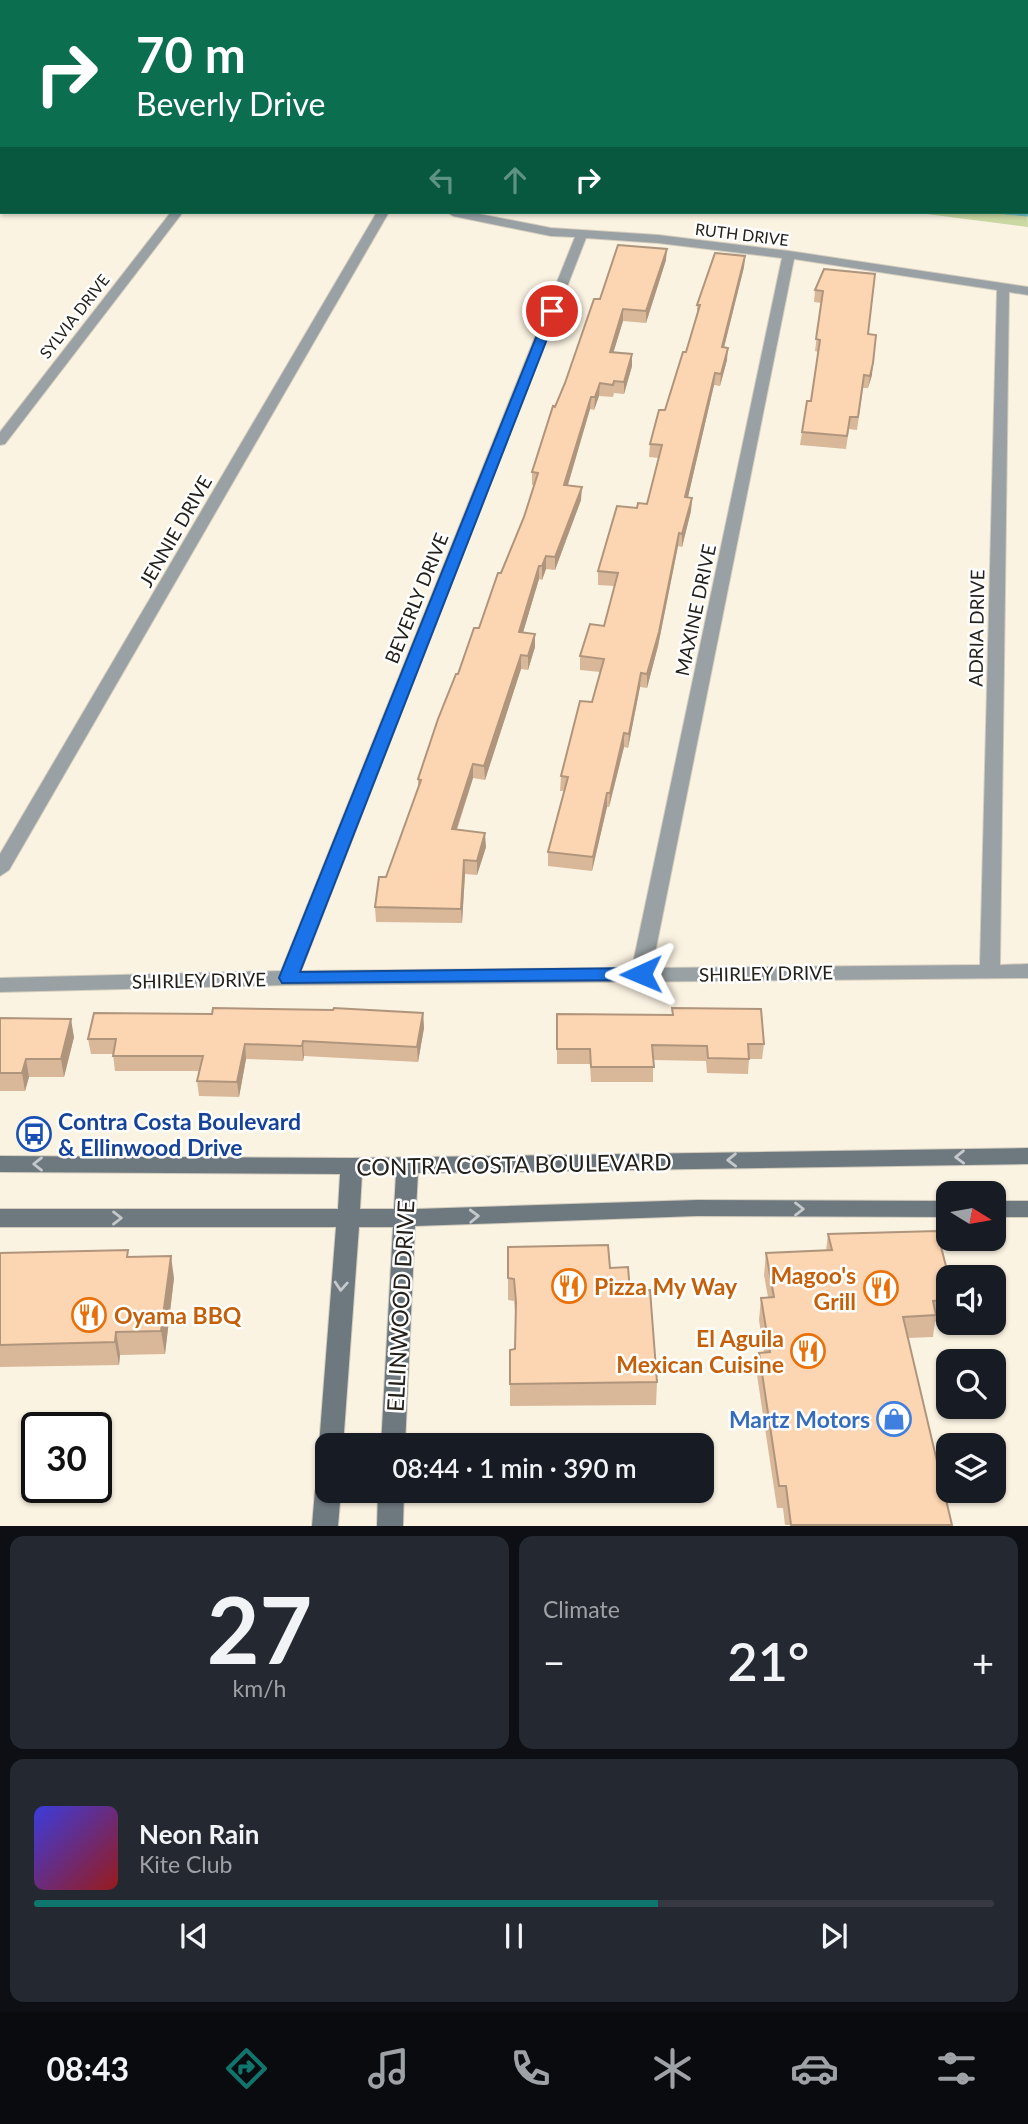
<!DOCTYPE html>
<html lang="en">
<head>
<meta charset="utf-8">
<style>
  body { margin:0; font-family:Lato,sans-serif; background:#242831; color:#f1f3f6; height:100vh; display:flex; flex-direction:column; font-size:26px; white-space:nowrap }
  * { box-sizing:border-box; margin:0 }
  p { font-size:23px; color:#9ea1a6 }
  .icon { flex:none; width:38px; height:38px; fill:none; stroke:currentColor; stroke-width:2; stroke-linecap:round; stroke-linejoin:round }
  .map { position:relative; height:1526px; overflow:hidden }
  .sheet { display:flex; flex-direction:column; gap:10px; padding:10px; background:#0d0f14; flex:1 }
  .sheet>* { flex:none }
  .hud { position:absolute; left:0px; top:0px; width:1029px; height:214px; box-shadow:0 2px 5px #0004; background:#0b6e4f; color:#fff; overflow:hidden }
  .needle { width:46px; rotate:101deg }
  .buttons { position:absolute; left:936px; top:1181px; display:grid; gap:14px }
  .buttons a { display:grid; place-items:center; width:70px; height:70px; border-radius:14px; background:#171b24; box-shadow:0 2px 5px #0004; font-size:35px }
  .speed { position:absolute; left:21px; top:1412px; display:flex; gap:14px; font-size:35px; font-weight:700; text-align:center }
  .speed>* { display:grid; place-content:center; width:91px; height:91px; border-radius:50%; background:#171b24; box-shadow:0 2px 5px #0004; line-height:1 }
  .speed .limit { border:4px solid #111; border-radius:10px; background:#fff; color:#111 }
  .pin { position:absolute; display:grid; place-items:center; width:60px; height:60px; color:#fff; margin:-30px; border:4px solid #fff; border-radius:50%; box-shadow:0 2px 7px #0007 }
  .me { position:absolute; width:77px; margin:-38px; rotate:269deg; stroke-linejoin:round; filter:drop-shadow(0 0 5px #0008) }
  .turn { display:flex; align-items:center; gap:24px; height:147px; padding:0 21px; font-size:32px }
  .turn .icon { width:91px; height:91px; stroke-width:2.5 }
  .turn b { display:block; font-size:49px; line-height:60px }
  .lanes { display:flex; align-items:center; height:66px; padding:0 21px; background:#0003; justify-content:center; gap:35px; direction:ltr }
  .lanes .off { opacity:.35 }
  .big { font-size:52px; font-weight:600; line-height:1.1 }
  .sheet .card { flex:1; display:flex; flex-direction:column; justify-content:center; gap:10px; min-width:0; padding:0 24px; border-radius:14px; background:#242831 }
  .sheet .dial { align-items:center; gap:0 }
  .dial b { font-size:91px; line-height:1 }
  .song { display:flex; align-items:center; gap:21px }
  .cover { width:84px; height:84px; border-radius:10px; background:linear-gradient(135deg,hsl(240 70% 55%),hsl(0 70% 35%)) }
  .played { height:7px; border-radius:4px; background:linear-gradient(90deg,#0f766e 65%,#363941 65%) }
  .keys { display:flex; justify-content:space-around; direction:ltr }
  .heat { display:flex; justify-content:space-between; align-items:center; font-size:38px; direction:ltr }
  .sheet .tiles { flex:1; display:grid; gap:10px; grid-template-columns:1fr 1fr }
  .card:last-child { grid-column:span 2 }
  .trip { position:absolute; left:315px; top:1433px; width:399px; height:70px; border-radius:14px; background:#171b24; box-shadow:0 2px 5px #0004; font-weight:600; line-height:70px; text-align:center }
  .menu { display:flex; height:112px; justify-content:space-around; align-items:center; background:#090b0e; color:#9ea1a6 }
  .menu .icon { width:49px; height:49px }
  .menu .active { color:#0f766e }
  .menu b { font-size:32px; color:#f1f3f6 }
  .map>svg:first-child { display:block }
  .green { fill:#cad8a3 }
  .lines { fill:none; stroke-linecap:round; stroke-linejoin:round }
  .stream { stroke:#71c2c5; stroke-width:5 }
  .street-casing { stroke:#d4cdbe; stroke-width:2 }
  .secondary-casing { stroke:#d4cdbe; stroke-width:2 }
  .street { fill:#99a1a5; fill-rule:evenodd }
  .secondary { fill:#6e797f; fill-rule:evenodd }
  .wall { fill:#d9b799 }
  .shaded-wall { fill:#b0957d }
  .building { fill:#fcd5b2; stroke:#b0957d; stroke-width:2 }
  .oneway { stroke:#c5c9cc }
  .route { fill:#1a73e8; stroke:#114b97; stroke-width:2 }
  .labels { text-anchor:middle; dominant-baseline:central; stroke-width:5; stroke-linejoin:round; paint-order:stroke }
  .far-street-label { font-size:16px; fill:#24211b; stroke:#fff }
  .street-label { font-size:19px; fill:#24211b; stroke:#fff }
  .near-transit-label { font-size:23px; font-weight:bold; fill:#164399; stroke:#fff; text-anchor:start }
  .near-street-label { font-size:23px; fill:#24211b; stroke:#fff }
  .near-food-label { font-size:23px; font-weight:bold; fill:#c56008; stroke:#fff; text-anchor:end }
  .near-shop-label { font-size:23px; font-weight:bold; fill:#366cbe; stroke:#fff; text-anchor:end }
</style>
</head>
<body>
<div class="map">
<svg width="1028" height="1526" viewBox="0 0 1028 1526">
  <rect width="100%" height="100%" fill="#fbf3e2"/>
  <!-- green -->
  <path class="green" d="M1027 205 1028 227 911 212H1027Z"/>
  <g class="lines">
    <!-- stream -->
    <path class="stream" d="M423 0 427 2
      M1006 212 1028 214"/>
    <!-- street casing -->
    <g class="street-casing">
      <path id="street" d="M198 0H215L217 2H199Z
        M546 0H559L561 2H547Z
        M645 0H655L643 2Z
        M821 0H831L820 2Z
        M990 0H1000V2H990Z
        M0 29H2V35H0Z
        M0 133H2V139H0Z
        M1027 141H1028V147H1027Z
        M0 178H2L0 186Z
        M171 212H183L5 444 0 445V432Z
        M377 212H389L9 870 0 876V854Z
        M447 212H469L551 228 658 235 789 251 1028 287V295L1009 292 1000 965 1028 964V978L288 985 0 992V978L281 971 575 237 551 236 453 216ZM586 238 658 243 782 258 632 968 301 971ZM794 259 997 290 980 965 652 968Z"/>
    </g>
    <!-- secondary casing -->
    <g class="secondary-casing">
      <path id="secondary" d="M1028 1148V1164L418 1173 416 1209 697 1200 948 1201V1217L697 1216 415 1226 405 1446H381L393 1227H359L343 1446H327V1455L322 1453 319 1446 336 1227H0V1209H338L340 1174 0 1172V1156L352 1158ZM396 1173 394 1209H360L362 1174Z
        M994 1201H1028V1217H994Z
        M327 1480V1491H341L338 1526H312L315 1491 319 1483Z
        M378 1491H404L403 1526H377Z"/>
    </g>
    <!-- street -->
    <use href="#street" class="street"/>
    <!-- secondary -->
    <use href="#secondary" class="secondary"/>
  </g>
  <!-- wall -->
  <path class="wall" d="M745 256 744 267 724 348 727 360 720 386 714 385 688 497 692 498 691 511 682 547 678 546 658 646 647 688 640 687 628 748 624 747 609 807H607L592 871 548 866V852L564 791H560L561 776 592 702 600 672 580 670V656L604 626 615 586 598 585V571L637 508 647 504 659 458 649 457 650 444 665 410 686 352 697 317V305Z
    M666 260 646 323 623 321 613 352 632 366 624 394 614 393 613 397 599 396 594 410 590 409 568 485 581 500 555 570 546 569 542 580 539 579 523 632 535 647 528 670 521 669 485 780 473 778 457 830 486 847 477 875 465 874 462 923 376 922 375 907 418 788V779L458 674 479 628 524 517 534 485H532V472L555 407 600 299Z
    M824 269 868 334 872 375 868 388H863L857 430 849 429 846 449 800 445 802 432 811 401 818 352 815 351 821 303 814 302 815 290Z
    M672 1008 764 1044 762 1059H749L748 1074 707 1073 706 1061 653 1060V1082H591L590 1064H557V1014L672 1015Z
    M423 1013 424 1028 418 1062 304 1056 303 1061 246 1059 239 1097 199 1096 197 1081 199 1071H115L113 1054H91L88 1039 212 1014Z
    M0 1018 74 1037 64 1077H29L25 1091H0Z
    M828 1234 948 1278V1321L935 1322 933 1337 908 1338 952 1525H785L783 1508H777L757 1375 759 1353H764L759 1320 761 1298 768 1297 764 1275 766 1253 826 1251Z
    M508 1247 610 1268 630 1291 657 1382 656 1405 510 1406V1350L515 1349 516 1321 514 1301 508 1300Z
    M0 1253 129 1257 174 1278 165 1354 120 1355 119 1365 0 1367Z"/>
  <!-- shaded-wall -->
  <path class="shaded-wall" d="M171 0H185V2H164Z
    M667 249 666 260 646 323V311Z
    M745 256 744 267 721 359 722 347Z
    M623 309V321L610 364V352Z
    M728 348 727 360 720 386 721 374Z
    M632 354V366L624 394V382Z
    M873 363 872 375 868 388 870 376Z
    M715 373 714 385 685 510V497Z
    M600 383 599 396 594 410 595 397Z
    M591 397 590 409 564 498V485Z
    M582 487 581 500 555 570V557Z
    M692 498 691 511 682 547V534Z
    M679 533 678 546 658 646 647 688V674Z
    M546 556V569L542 580V566Z
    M539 566V579L519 646V632Z
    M535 634V647L528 670V656Z
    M521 655V669L485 780 484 766Z
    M641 673 640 687 628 748 629 734Z
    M624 733V747L609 807 610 793Z
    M473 764V778L452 843V829Z
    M607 793V807L592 871 593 857Z
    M485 833 486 847 477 875V861Z
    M464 860 465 874 462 923 461 909Z
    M423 1013 424 1028 418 1062 417 1047Z
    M71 1019 74 1037 64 1077 61 1059Z
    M303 1041 304 1056 303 1061 302 1046Z
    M245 1044 246 1059 239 1097 237 1082Z
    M26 1059 29 1077 25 1091 22 1073Z
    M171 1256 174 1278 165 1354 161 1331Z
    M116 1332 120 1355 119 1365 115 1342Z"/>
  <!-- building -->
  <path class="building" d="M117 0H171L164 2H117Z
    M618 245 667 249 646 311 623 309 610 352 632 354 624 382 614 381 613 385 600 383 595 397H591L564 485 582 487 555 557 546 556 542 566H539L519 632 535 634 528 656 521 655 484 766 473 764 452 829 485 833 477 861 464 860 461 909 375 907 379 877H386L421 780 418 779 438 719 456 674H458L474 628H479L498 573H501L524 517 538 473 532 472 553 406 555 407 565 383 594 299H600Z
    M715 253 745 256 722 347 728 348 721 374 715 373 685 497 692 498 682 534 679 533 659 632 647 674 641 673 629 734 624 733 610 793H607L593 857 548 852 568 777 561 776 580 701 592 702 604 659 580 656 590 624 604 626 618 573 598 571 617 506 637 508 638 503 647 504 662 445 650 444 659 410H665L683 352H686L700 305H697Z
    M824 269 875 274 868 334 876 335 873 363 870 376 864 375 858 417H850L847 436 802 432 807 401H811L820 340 816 339 823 291 815 290Z
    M213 1008 333 1010 334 1008 423 1013 417 1047 303 1041 302 1046 245 1044 237 1082 197 1081 203 1056H113L116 1039H88L94 1013 212 1014Z
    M672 1008 761 1009 764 1044H748L749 1059 708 1058 707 1046 652 1045 654 1067H591L590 1049H557V1014L673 1015Z
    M0 1018 71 1019 61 1059H26L22 1073H0Z
    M937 1231 949 1278 948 1300 933 1301 936 1315 903 1317 952 1525H791L786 1486H779L759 1353 770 1352 761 1298 774 1297 766 1253 832 1250 828 1234Z
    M608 1245 610 1268 628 1267 630 1291 650 1290 657 1382 510 1384V1350L515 1349 516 1302 514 1279 508 1278V1247Z
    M128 1250 127 1257 171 1256 161 1331 116 1332 115 1342 0 1345V1253Z"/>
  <!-- one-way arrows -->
  <defs><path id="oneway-chevron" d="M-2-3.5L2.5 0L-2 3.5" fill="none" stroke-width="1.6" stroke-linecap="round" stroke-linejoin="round" transform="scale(1.75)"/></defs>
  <g class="oneway">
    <use href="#oneway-chevron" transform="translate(960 1157) rotate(179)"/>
    <use href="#oneway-chevron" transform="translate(732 1160) rotate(179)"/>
    <use href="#oneway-chevron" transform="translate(38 1164) rotate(-180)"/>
    <use href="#oneway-chevron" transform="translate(799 1209)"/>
    <use href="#oneway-chevron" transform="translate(474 1216) rotate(-2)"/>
    <use href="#oneway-chevron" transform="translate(117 1218)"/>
    <use href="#oneway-chevron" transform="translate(341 1286) rotate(94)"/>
  </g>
  <!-- route -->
  <path class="route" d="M548 308 558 311 300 972 641 968 650 974 641 980 282 983 279 978Z"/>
  <!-- icons -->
  <defs>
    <g id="bus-ring" transform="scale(1.75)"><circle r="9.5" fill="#fff" stroke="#1a4fb4" stroke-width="1.5"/><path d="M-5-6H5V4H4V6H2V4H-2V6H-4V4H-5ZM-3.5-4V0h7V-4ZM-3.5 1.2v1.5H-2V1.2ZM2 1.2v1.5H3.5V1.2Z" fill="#1a4fb4"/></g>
    <g id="restaurant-ring" transform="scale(1.75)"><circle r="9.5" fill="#fff" stroke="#e8710a" stroke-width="1.5"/><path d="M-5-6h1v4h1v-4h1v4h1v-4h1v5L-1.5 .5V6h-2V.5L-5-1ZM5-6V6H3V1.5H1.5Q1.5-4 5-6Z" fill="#e8710a"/></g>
    <g id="shop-ring" transform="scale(1.75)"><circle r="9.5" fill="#fff" stroke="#3f7fe0" stroke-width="1.5"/><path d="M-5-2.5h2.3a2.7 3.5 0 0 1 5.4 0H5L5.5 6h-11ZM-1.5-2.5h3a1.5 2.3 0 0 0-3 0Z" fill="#3f7fe0"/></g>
  </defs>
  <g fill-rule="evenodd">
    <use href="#bus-ring" x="34" y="1134"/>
    <use href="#restaurant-ring" x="569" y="1286"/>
    <use href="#restaurant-ring" x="881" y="1288"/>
    <use href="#restaurant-ring" x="89" y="1315"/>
    <use href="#restaurant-ring" x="808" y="1351"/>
    <use href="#shop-ring" x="894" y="1419"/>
  </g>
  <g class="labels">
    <!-- far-street labels -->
    <g class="far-street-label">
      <text transform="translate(742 234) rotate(7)">RUTH DRIVE</text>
      <text transform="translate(74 316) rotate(-52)">SYLVIA DRIVE</text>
    </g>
    <!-- street labels -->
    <g class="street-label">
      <text transform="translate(175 531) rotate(-60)">JENNIE DRIVE</text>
      <text transform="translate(416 598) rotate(-68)">BEVERLY DRIVE</text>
      <text transform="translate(695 610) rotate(-78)">MAXINE DRIVE</text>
      <text transform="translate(976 628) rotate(-89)">ADRIA DRIVE</text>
      <text transform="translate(766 973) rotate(-1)">SHIRLEY DRIVE</text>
      <text transform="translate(199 980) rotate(-1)">SHIRLEY DRIVE</text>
    </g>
    <!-- near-transit labels -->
    <g class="near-transit-label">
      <text x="58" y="1121">Contra Costa Boulevard<tspan x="58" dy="26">&amp; Ellinwood Drive</tspan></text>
    </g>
    <!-- near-street labels -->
    <g class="near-street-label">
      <text transform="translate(514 1164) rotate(-1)">CONTRA COSTA BOULEVARD</text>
      <text transform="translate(400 1306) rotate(-87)">ELLINWOOD DRIVE</text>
    </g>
    <!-- near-food labels -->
    <g class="near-food-label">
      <text x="856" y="1275">Magoo's<tspan x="856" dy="26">Grill</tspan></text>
      <text x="594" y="1286" text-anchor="start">Pizza My Way</text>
      <text x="114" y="1315" text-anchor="start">Oyama BBQ</text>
      <text x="784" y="1338">El Aguila<tspan x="784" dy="26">Mexican Cuisine</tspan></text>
    </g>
    <!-- near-shop labels -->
    <g class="near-shop-label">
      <text x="870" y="1419">Martz Motors</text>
    </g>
  </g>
</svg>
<div class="buttons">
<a><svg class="needle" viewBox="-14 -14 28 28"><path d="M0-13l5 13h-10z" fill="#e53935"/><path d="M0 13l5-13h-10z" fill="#9ea1a6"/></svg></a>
<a><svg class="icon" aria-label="sound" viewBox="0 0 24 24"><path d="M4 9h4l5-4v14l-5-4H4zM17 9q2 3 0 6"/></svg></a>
<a><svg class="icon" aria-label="search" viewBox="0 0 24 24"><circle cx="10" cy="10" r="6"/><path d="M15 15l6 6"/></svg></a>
<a><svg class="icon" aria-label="layers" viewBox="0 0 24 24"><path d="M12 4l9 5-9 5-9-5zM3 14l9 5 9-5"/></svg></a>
</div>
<div class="speed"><div class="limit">30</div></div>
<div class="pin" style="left:552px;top:311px;background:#d93025"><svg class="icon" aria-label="arrive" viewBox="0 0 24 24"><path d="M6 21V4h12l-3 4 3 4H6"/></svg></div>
<svg class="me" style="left:641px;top:974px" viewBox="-20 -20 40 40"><path d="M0-17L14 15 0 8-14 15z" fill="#1a73e8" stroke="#fff" stroke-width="4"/></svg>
<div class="trip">08:44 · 1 min · 390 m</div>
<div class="hud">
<div class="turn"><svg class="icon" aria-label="right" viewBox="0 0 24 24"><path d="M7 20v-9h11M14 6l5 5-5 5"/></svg><div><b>70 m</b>Beverly Drive</div></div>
<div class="lanes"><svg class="icon off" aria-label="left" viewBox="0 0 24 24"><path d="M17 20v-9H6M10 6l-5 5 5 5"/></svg><svg class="icon off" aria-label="ahead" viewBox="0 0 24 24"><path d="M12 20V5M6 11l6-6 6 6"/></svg><svg class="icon" aria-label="right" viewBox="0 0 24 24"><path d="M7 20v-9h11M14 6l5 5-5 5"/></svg></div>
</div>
</div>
<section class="sheet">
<div class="tiles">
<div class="card dial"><b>27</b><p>km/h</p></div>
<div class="card"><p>Climate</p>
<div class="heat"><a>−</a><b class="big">21°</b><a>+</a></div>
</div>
<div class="card">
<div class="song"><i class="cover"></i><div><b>Neon Rain</b><p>Kite Club</p></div></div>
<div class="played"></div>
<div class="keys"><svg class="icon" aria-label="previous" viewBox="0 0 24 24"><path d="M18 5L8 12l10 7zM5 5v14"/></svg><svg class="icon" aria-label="pause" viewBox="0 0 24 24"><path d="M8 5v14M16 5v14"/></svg><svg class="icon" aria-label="next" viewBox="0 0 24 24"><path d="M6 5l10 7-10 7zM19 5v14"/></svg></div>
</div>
</div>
</section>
<nav class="menu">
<b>08:43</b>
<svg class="icon active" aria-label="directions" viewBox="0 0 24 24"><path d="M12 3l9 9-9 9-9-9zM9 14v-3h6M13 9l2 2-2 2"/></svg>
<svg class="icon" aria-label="music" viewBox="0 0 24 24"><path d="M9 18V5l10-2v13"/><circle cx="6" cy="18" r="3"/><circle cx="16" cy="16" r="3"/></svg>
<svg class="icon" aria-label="phone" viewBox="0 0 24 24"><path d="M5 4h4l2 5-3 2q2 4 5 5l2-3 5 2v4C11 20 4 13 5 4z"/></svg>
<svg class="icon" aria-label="climate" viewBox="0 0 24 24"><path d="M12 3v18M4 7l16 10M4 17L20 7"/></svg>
<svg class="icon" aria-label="car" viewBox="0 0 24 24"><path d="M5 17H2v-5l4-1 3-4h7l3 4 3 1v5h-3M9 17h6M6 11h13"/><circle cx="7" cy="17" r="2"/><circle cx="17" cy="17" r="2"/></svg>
<svg class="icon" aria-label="filters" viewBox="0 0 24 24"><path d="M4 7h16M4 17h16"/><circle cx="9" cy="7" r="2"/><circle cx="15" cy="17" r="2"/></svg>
</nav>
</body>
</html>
